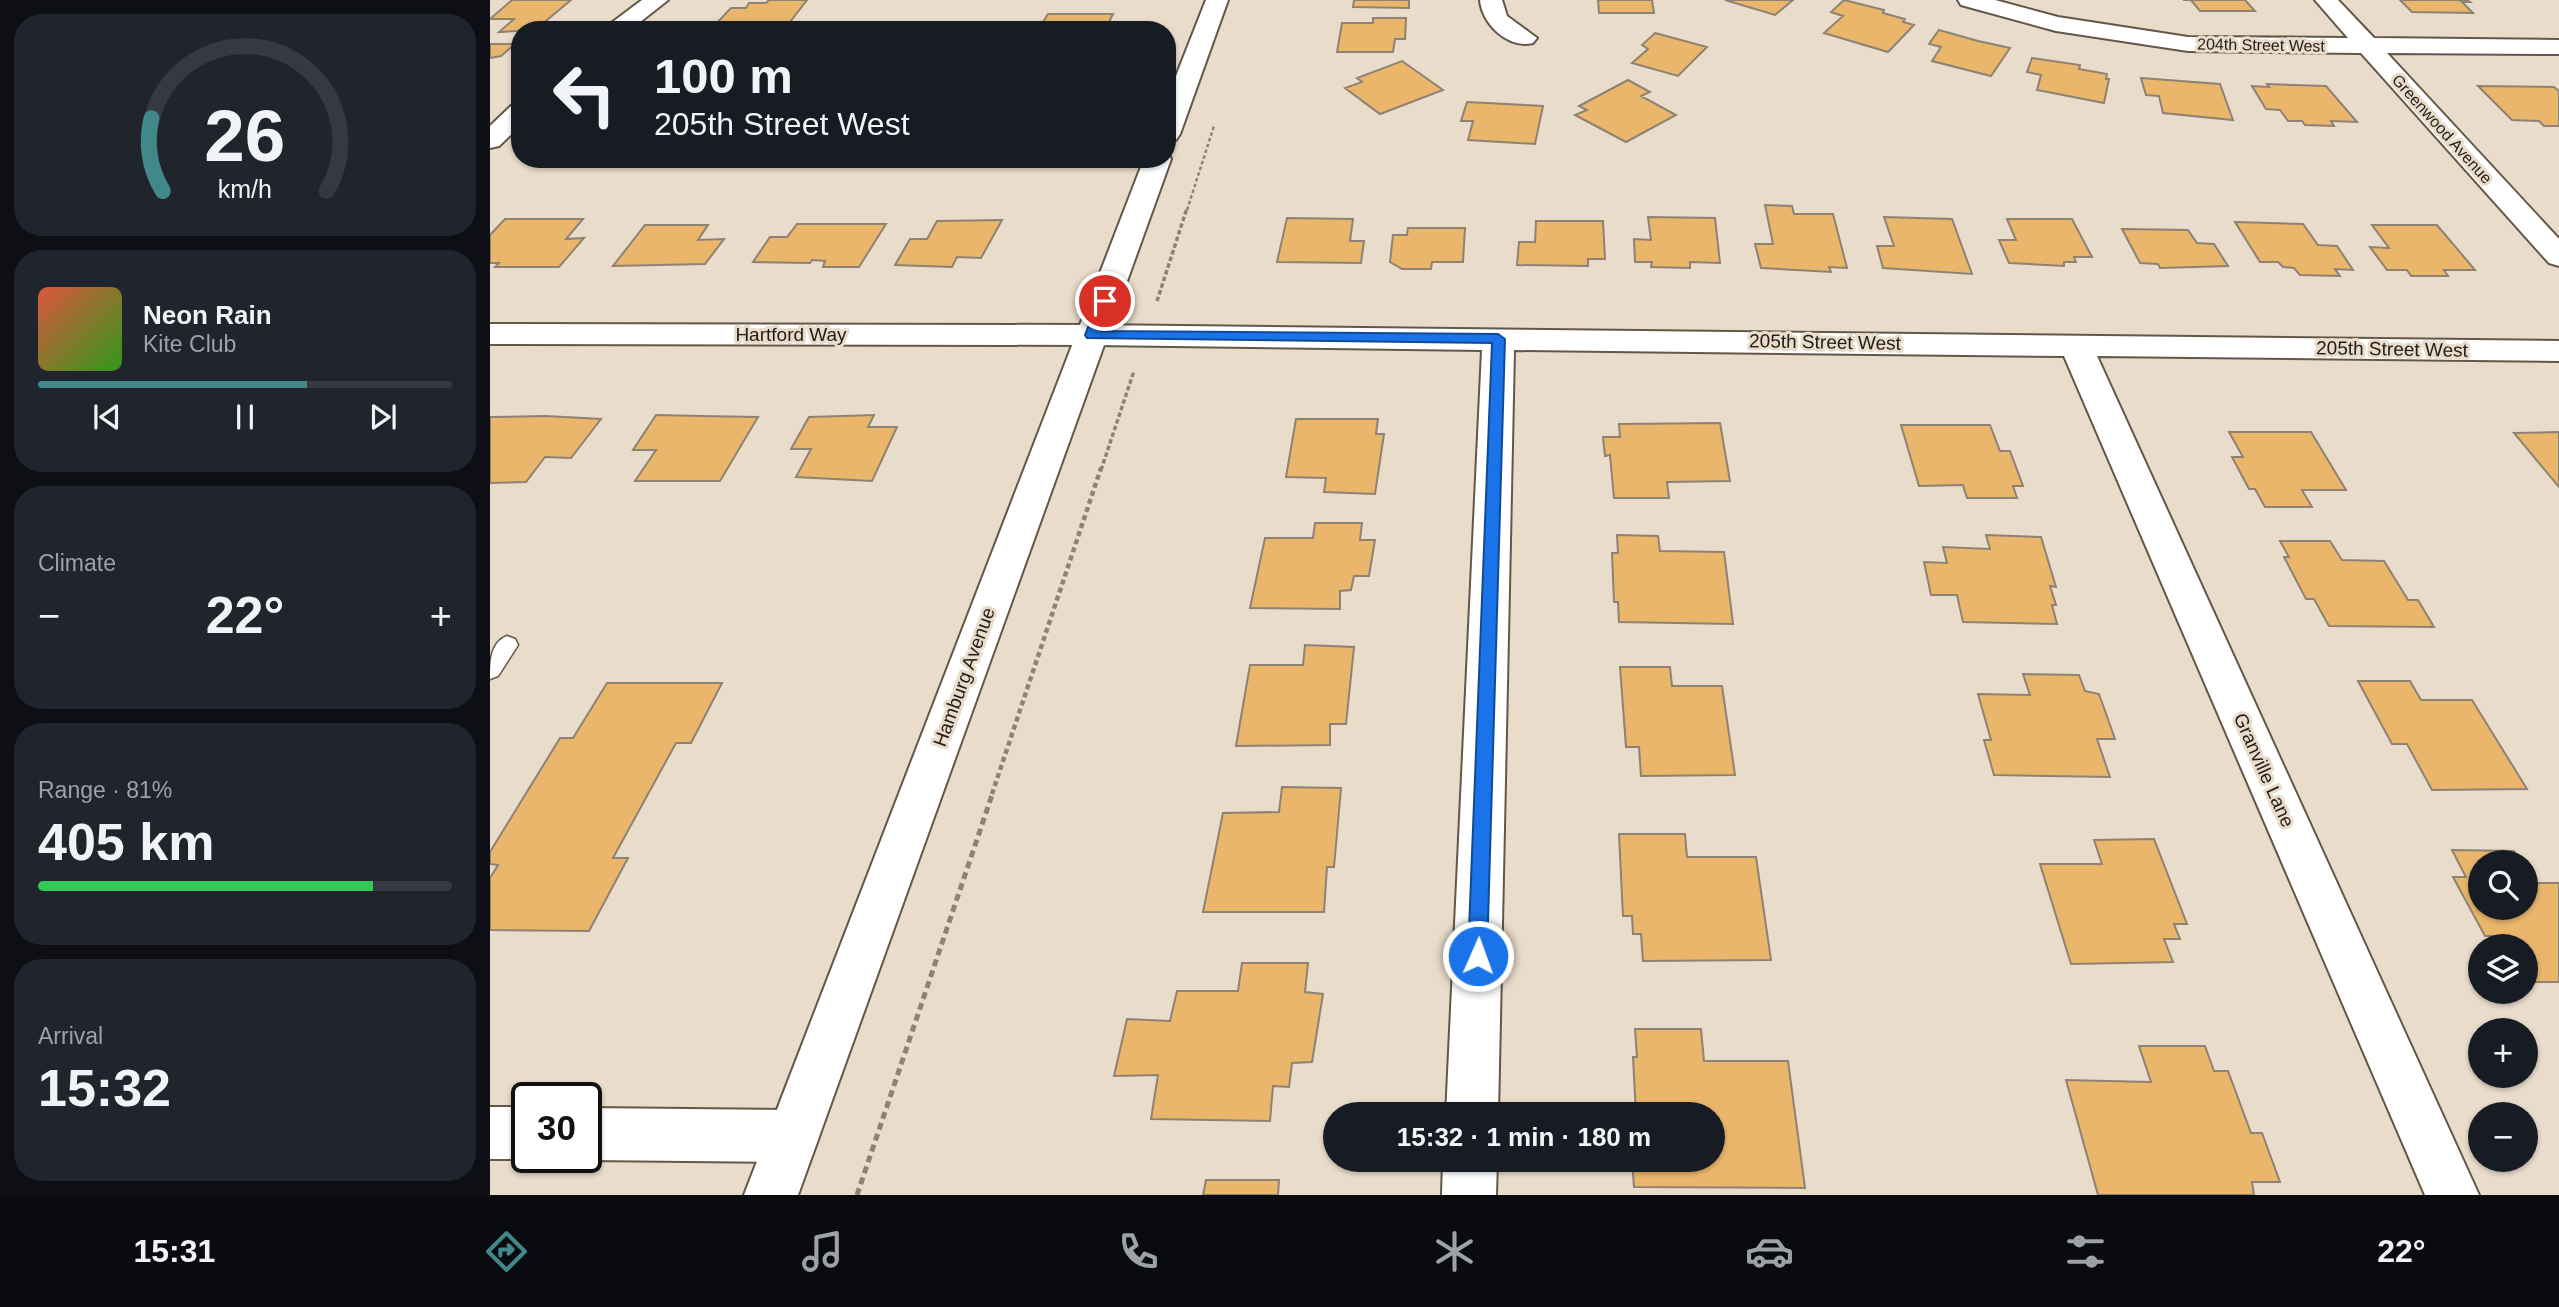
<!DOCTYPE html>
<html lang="en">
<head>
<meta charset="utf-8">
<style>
  body { margin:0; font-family:Helvetica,sans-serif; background:#20242c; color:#f1f3f6; height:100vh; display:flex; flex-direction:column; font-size:26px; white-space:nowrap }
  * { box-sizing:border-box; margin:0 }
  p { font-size:23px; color:#9ea1a6 }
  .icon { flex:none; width:38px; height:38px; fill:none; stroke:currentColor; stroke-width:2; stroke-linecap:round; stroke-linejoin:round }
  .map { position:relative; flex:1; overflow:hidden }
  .panel { display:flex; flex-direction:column; gap:14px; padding:14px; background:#0d0f14; width:490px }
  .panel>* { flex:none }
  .guide { position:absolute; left:21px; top:21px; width:665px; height:147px; border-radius:28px; box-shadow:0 2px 5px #0004; background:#171b24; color:#f1f3f6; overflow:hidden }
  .tools { position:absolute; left:1978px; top:850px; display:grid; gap:14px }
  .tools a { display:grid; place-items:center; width:70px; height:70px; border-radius:50%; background:#171b24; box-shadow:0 2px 5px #0004; font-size:35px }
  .speed { position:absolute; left:21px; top:1082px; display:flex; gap:14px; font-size:35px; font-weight:700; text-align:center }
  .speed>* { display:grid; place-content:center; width:91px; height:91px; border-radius:50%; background:#171b24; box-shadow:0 2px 5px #0004; line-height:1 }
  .speed .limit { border:4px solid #111; border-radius:10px; background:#fff; color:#111 }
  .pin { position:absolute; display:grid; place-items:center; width:60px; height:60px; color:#fff; margin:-30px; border:4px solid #fff; border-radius:50%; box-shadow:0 2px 7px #0007 }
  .me { position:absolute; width:77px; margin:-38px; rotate:2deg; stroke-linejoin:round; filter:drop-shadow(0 0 5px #0008) }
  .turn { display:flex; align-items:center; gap:24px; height:147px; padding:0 28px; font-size:32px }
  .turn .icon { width:91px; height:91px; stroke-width:2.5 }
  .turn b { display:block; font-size:49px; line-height:60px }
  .big { font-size:52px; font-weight:700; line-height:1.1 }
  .panel .tile { flex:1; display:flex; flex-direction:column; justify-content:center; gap:10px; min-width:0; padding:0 24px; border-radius:28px; background:#20242c }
  .panel .dial { align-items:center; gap:0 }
  .dial svg { height:182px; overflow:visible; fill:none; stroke:#363941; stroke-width:7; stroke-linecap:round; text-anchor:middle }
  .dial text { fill:#f1f3f6; stroke:none }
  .song { display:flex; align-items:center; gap:21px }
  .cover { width:84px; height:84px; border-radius:10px; background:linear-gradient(135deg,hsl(10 70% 55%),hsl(110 70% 35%)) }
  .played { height:7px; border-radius:4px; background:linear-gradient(90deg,#408889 65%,#363941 65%) }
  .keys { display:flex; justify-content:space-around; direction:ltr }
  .heat { display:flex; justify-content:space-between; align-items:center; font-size:38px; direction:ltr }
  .charge { height:10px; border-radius:5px; background:linear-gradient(90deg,#34c759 81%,#363941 0) }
  .trip { position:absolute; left:833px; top:1102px; width:402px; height:70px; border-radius:35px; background:#171b24; box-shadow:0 2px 5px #0004; font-weight:700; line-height:70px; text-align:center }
  .menu { display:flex; height:112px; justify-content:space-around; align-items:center; background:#090b0e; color:#9ea1a6 }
  .menu .icon { width:49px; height:49px }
  .menu .active { color:#408889 }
  .menu b { font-size:32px; color:#f1f3f6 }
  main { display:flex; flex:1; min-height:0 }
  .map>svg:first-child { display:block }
  .building { fill:#eab66c; stroke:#8e8272; stroke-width:2 }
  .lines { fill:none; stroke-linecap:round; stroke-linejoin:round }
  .service-casing { stroke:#635748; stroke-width:3 }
  .minor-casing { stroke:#635748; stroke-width:4 }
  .tertiary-casing { stroke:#635748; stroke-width:4 }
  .path-far3 { stroke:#8c8276; stroke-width:2.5; stroke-dasharray:3.5 2.5; stroke-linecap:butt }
  .path-far2 { stroke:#8c8276; stroke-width:3.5; stroke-dasharray:4.5 2.5; stroke-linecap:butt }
  .path-far1 { stroke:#8c8276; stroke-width:4.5; stroke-dasharray:5 3.5; stroke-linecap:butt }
  .path { stroke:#8c8276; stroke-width:5; stroke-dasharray:7 4.5; stroke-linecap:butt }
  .service { fill:#fff; fill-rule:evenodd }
  .minor { fill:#fff; fill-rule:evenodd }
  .tertiary { fill:#fff; fill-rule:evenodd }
  .route { fill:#1a73e8; stroke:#114b97; stroke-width:2 }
  .labels { text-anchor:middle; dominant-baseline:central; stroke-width:6; stroke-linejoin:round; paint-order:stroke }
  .far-street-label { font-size:16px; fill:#221d16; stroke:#eadccb }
  .street-label { font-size:19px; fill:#221d16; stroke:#eadccb }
</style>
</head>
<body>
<main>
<section class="panel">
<div class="tile dial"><svg viewBox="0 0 100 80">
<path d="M14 69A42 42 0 1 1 86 69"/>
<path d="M14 69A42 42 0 0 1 9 37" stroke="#408889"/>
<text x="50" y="56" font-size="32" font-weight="700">26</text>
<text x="50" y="72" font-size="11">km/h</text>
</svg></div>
<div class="tile">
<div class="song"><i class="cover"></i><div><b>Neon Rain</b><p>Kite Club</p></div></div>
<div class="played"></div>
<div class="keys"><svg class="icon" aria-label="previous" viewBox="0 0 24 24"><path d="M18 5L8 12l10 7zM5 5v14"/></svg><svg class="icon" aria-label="pause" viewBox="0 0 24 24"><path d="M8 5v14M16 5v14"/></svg><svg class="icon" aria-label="next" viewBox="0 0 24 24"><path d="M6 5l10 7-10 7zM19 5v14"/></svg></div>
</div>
<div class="tile"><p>Climate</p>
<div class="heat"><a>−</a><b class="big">22°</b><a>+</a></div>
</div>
<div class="tile"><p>Range · 81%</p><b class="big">405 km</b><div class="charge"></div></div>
<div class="tile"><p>Arrival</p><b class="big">15:32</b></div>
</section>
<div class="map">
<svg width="2069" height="1195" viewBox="0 0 2069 1195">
  <rect width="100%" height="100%" fill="#eadccb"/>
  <!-- building -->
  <path class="building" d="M22 0H81L45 30 9 32 24 19H0Z
    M279 0H317L300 22H263L258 28H222L241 8H256L259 3H276Z
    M864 0H919V8L863 7Z
    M1108 0H1162L1164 13H1109Z
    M1235 0H1303L1285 15Z
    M1354 0 1394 10 1393 13 1415 19 1413 22 1424 25 1398 52 1334 33 1353 16 1341 12Z
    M1693 0H1755L1765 11H1710L1701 0Z
    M1910 0H1977L1980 2H1972L1983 13 1922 12Z
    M558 14H623L615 30H542L546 22H553Z
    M883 18H916L915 39H905L903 52H847L852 23H883Z
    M1449 30 1488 41 1520 48 1501 76 1442 61 1451 47 1439 44Z
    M1165 33 1217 47 1188 76 1142 63 1158 49 1152 45Z
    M0 44H25L11 56 0 58Z
    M1542 58 1590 65 1589 69 1617 74 1616 79H1619L1614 103 1547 90 1551 75 1537 72Z
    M912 61 953 90 890 114 855 88 872 82 867 78Z
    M1651 78 1730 84 1743 120 1673 113 1669 96 1656 95Z
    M1138 80 1160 92 1151 96 1186 115 1136 142 1085 115 1097 110 1089 106Z
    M1777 84 1836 86 1867 122 1841 121 1844 126 1815 125 1812 121H1798L1790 110 1776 109 1762 86 1779 87Z
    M1988 86 2064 87 2069 91V126H2054L2049 121 2022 120Z
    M977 102 1053 106 1045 144 978 140 983 121H971Z
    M1275 205 1302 206 1304 214H1343L1357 268 1339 267 1341 272 1271 268 1265 244H1283Z
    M1158 217 1225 218 1230 263 1200 262V268L1161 267 1162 262H1145L1144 239 1161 240Z
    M1394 217 1462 219 1482 274 1393 268 1387 246H1404Z
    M797 218 863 219 860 241H874L871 263 787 262Z
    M15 219H93L76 239 94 238 69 267H5L9 263H0V235Z
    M1517 219H1582L1602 257H1584L1586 262H1574V266L1519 263 1509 240H1526Z
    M512 220 491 258 467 257 462 267 405 265 420 239H437L447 221Z
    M1046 221H1113L1115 259H1098V266L1027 265 1029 242H1045Z
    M1745 222 1813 224 1828 245 1847 246 1863 270 1845 269 1850 276 1810 275 1804 268 1793 267 1788 262H1770Z
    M307 224H396L369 267H333L335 261 322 260 320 263 263 262 280 237H297Z
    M155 225H218L208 240 234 239 215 264 123 266Z
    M1882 225H1947L1985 270H1954L1958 276H1921L1917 270H1897L1880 247 1899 248Z
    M918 228H975L973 262H942L941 269H912L900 262 903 235H917Z
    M1632 229 1698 230 1707 243 1724 244 1738 266 1670 268 1668 264 1650 263Z
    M166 415 211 416 268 417 230 481H145L166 450H143Z
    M384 415 378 427H407L382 481 306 477 321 449H301L319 417Z
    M55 416 111 419 81 458 55 457 36 482 0 483V417Z
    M806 419H888L886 434H894L885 494 834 492 836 478 796 477Z
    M1230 423 1240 481 1177 482 1179 498H1124L1120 455 1115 456 1113 437H1130L1129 424Z
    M1411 425H1500L1510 451H1520L1533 486H1523L1527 498H1477L1473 485 1429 486Z
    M1739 432H1821L1856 490H1812L1822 507H1775L1765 489H1759L1742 457H1753Z
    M2069 432V487L2024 433Z
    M825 523H872L870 540H885L879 576H864L861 590 850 591V609L760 608 775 538H823Z
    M1127 535 1168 536 1170 551 1234 552 1243 624 1129 622 1128 602H1124L1122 553H1128Z
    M1496 535 1551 537 1566 587 1560 586 1566 605H1562L1567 624 1473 622 1467 595H1441L1434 562 1457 563 1453 547 1500 549Z
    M1790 541H1840L1852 560 1894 561 1918 600H1928L1944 627 1839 626 1824 599H1816L1794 557H1799Z
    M815 645 864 647 856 724H840V745L746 746 760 665H813Z
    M1130 667H1180L1182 686H1232L1245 775 1151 776 1149 747H1136Z
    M1533 674 1589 675 1595 691 1609 694 1625 739H1607L1620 777 1504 775 1494 740H1501L1488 694 1540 695Z
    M1868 681H1920L1931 700H1982L2037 789 1942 790 1917 744H1902Z
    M117 683H232L201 743H186L123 858H138L99 931 0 930V878L8 865 0 864V852L70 738H83Z
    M792 787 851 788 844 867H837L834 912H713L733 813 789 812Z
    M1129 834H1195L1197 857H1266L1281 960 1153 961 1151 934H1143L1142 916H1133Z
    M1664 839 1697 924H1684L1690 939H1674L1683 962 1581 964 1550 864H1612L1604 840Z
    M1962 850 2024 851 2031 863H1990V908H2035V870L2042 883H2069V982H2044L2035 965V947H2016L2011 936H1995L1963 877H1976Z
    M752 963H818L815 992 833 994 822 1062 802 1063 799 1087 783 1086 780 1121 661 1119 668 1075 624 1076 637 1019 680 1021 687 991H748Z
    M1145 1029H1211L1214 1061H1298L1315 1188 1144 1187 1142 1160H1223V1115H1146L1143 1057H1147Z
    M1649 1046H1715L1724 1071H1738L1761 1133H1772L1790 1182H1762L1764 1195H1608L1576 1080 1661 1082Z
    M716 1180H789L788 1195H713Z"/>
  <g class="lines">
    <!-- service casing -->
    <g class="service-casing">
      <path id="service" d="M17 636 25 639 28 645 8 676 0 679C0 662 0 643 17 636Z"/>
    </g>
    <!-- minor casing -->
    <g class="minor-casing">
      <path id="minor" d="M152 0H178L140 30H112Z
        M990 0H1012L1017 16 1047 38 1043 43C1018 49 992 24 990 0Z
        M1468 0H1505L1568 17 1698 37 1858 38 1825 0H1848L1884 38 2069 40V54L1897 53 2069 239V266L2059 263 1871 53 1698 51 1566 31 1471 5Z
        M30 103V126L9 146 0 148V126L21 106Z
        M0 324 602 325 2069 341V361L1607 356 1989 1195H1935L1574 356 1024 350 1008 1115H956L992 350 602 345 0 344Z
        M0 1107H37V1157H43L37 1159H0Z
        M96 1108 303 1110 322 1117 329 1136 322 1155 303 1162 96 1160 87 1157H96Z
        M953 1160H1007L1006 1195H952Z"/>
    </g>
    <!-- tertiary casing -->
    <g class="tertiary-casing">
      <path id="tertiary" d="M716 0H738L690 134 686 140 677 142V99Z
        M678 153 681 159 308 1195H254L654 159H677Z"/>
    </g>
    <!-- path-far3 -->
    <path class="path-far3" d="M697 210 724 126"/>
    <!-- path-far2 -->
    <path class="path-far2" d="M667 301 697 208
      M611 470 644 371"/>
    <!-- path-far1 -->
    <path class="path-far1" d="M502 794 611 468"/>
    <!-- path -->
    <path class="path" d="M367 1195 503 792"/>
    <!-- service -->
    <use href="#service" class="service"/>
    <!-- minor -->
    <use href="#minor" class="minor"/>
    <!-- tertiary -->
    <use href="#tertiary" class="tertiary"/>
  </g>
  <!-- route -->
  <path class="route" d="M615 297 621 301 610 331 1008 334 1015 339 997 956 995 962 988 965 981 962 978 956 1002 343 597 338 595 335 608 301Z"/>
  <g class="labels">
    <!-- far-street labels -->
    <g class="far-street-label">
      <text transform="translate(1771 45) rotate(1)">204th Street West</text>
      <text transform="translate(1952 129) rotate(48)">Greenwood Avenue</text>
    </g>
    <!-- street labels -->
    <g class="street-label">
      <text x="301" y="334">Hartford Way</text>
      <text transform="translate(1335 342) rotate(1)">205th Street West</text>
      <text transform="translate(1902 349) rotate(1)">205th Street West</text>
      <text transform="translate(474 677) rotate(-70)">Hamburg Avenue</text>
      <text transform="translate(1774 770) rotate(66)">Granville Lane</text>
    </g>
  </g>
</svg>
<div class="tools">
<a><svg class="icon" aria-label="search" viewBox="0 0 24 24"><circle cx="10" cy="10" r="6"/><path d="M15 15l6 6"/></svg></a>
<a><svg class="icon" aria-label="layers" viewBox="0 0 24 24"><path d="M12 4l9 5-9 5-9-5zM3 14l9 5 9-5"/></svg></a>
<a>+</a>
<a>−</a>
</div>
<div class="speed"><div class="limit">30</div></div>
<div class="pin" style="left:615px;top:301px;background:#d93025"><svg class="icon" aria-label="arrive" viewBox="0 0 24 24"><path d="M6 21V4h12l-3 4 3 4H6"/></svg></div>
<svg class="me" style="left:988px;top:956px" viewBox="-20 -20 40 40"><circle r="17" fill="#1a73e8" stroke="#fff" stroke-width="3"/><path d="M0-11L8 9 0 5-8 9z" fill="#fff"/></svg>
<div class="trip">15:32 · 1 min · 180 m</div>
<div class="guide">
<div class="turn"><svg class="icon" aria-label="left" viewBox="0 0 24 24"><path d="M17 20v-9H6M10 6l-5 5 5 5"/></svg><div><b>100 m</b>205th Street West</div></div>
</div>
</div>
</main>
<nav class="menu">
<b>15:31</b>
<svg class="icon active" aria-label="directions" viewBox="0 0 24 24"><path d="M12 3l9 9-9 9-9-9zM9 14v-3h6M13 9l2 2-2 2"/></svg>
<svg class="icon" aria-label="music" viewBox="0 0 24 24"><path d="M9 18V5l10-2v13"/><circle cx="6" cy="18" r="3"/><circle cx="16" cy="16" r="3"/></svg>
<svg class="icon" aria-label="phone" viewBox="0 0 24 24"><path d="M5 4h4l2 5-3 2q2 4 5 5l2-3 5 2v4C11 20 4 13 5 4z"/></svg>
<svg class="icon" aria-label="climate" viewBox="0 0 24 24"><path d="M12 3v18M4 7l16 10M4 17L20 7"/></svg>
<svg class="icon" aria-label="car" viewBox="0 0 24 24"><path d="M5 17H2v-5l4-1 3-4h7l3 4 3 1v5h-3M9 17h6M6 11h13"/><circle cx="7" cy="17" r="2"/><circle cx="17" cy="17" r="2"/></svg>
<svg class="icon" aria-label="filters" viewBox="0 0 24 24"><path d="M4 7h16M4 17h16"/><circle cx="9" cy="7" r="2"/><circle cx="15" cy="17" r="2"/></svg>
<b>22°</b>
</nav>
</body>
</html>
